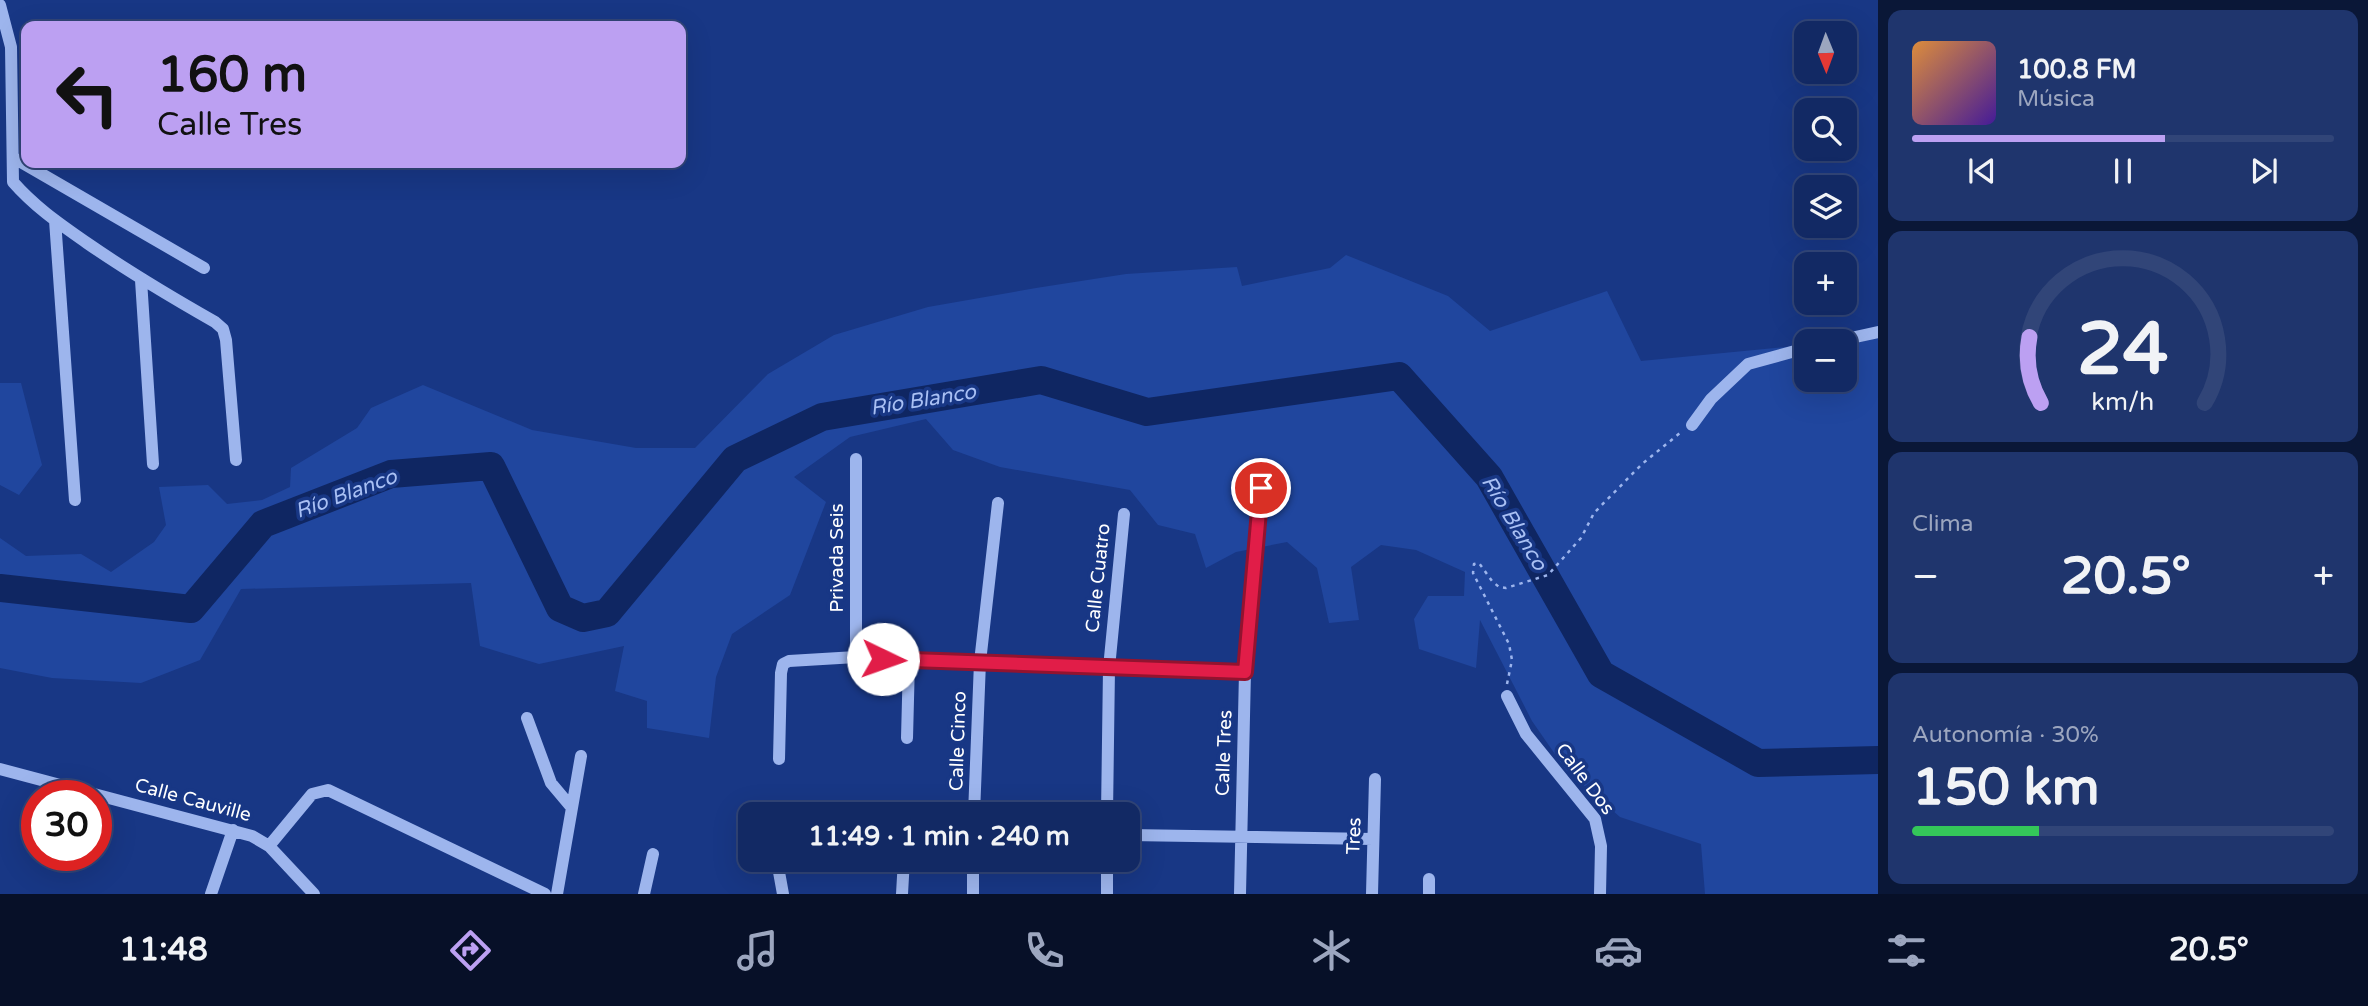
<!DOCTYPE html>
<html lang="es">
<head>
<meta charset="utf-8">
<style>
  body { margin:0; font-family:"Varela Round",sans-serif; background:#1f356d; color:#f1f3f6; height:100vh; display:flex; flex-direction:column; font-size:26px; white-space:nowrap }
  * { box-sizing:border-box; margin:0 }
  p { font-size:23px; color:#9ca6bf }
  .icon { flex:none; width:38px; height:38px; fill:none; stroke:currentColor; stroke-width:2; stroke-linecap:round; stroke-linejoin:round }
  .map { position:relative; flex:1; overflow:hidden }
  .sheet { display:flex; flex-direction:column; gap:10px; padding:10px; background:#0a1737; width:490px }
  .sheet>* { flex:none }
  .banner { position:absolute; left:21px; top:21px; width:665px; height:147px; border-radius:14px; box-shadow:0 7px 28px #0002,0 0 0 2px #314578; background:#bca0f2; color:#111; overflow:hidden }
  .needle { width:46px; rotate:179deg }
  .controls { position:absolute; left:1794px; top:21px; display:grid; gap:14px }
  .controls a { display:grid; place-items:center; width:63px; height:63px; border-radius:14px; background:#122964; box-shadow:0 7px 28px #0002,0 0 0 2px #314578; font-size:35px }
  .speed { position:absolute; left:21px; top:780px; display:flex; gap:14px; font-size:35px; font-weight:700; text-align:center }
  .speed>* { display:grid; place-content:center; width:91px; height:91px; border-radius:50%; background:#122964; box-shadow:0 7px 28px #0002,0 0 0 2px #314578; line-height:1 }
  .speed .limit { border:10px solid #d22; background:#fff; color:#111 }
  .pin { position:absolute; display:grid; place-items:center; width:60px; height:60px; color:#fff; margin:-30px; border:4px solid #fff; border-radius:50%; box-shadow:0 2px 7px #0007 }
  .me { position:absolute; width:77px; margin:-38px; rotate:93deg; stroke-linejoin:round; filter:drop-shadow(0 0 5px #0008) }
  .turn { display:flex; align-items:center; gap:24px; height:147px; padding:0 21px; font-size:32px }
  .turn .icon { width:91px; height:91px; stroke-width:2.5 }
  .turn b { display:block; font-size:49px; line-height:60px }
  .big { font-size:52px; font-weight:700; line-height:1.1 }
  .sheet .card { flex:1; display:flex; flex-direction:column; justify-content:center; gap:10px; min-width:0; padding:0 24px; border-radius:14px; background:#1f356d }
  .sheet .dial { align-items:center; gap:0 }
  .dial svg { height:182px; overflow:visible; fill:none; stroke:#314578; stroke-width:7; stroke-linecap:round; text-anchor:middle }
  .dial text { fill:#f1f3f6; stroke:none }
  .song { display:flex; align-items:center; gap:21px }
  .cover { width:84px; height:84px; border-radius:10px; background:linear-gradient(135deg,hsl(30 70% 55%),hsl(260 70% 35%)) }
  .played { height:7px; border-radius:4px; background:linear-gradient(90deg,#bca0f2 60%,#314578 60%) }
  .keys { display:flex; justify-content:space-around; direction:ltr }
  .heat { display:flex; justify-content:space-between; align-items:center; font-size:38px; direction:ltr }
  .charge { height:10px; border-radius:5px; background:linear-gradient(90deg,#34c759 30%,#314578 0) }
  .trip { position:absolute; left:738px; top:802px; width:402px; height:70px; border-radius:14px; background:#122964; box-shadow:0 7px 28px #0002,0 0 0 2px #314578; font-weight:700; line-height:70px; text-align:center }
  .menu { display:flex; height:112px; justify-content:space-around; align-items:center; background:#071028; color:#9ca6bf }
  .menu .icon { width:49px; height:49px }
  .menu .active { color:#bca0f2 }
  .menu b { font-size:32px; color:#f1f3f6 }
  main { display:flex; flex:1; min-height:0 }
  .map>svg:first-child { display:block }
  .green { fill:#20469e }
  .lines { fill:none; stroke-linecap:round; stroke-linejoin:round }
  .river { stroke:#0f2662; stroke-width:28 }
  .path { stroke:#9db5ed; stroke-width:2.5; stroke-dasharray:3.5 5; stroke-linecap:butt }
  .minor { stroke:#9db5ed; stroke-width:12 }
  .route-casing { stroke:#92132f; stroke-width:18 }
  .route { stroke:#e11d48; stroke-width:12 }
  .labels { text-anchor:middle; dominant-baseline:central; stroke-width:7; stroke-linejoin:round; paint-order:stroke }
  .street-label { font-size:19px; fill:#fff; stroke:#183785 }
  .water-label { font-size:21px; font-style:italic; fill:#a9c0f4; stroke:#183785 }
</style>
</head>
<body>
<main>
<div class="map">
<svg width="1878" height="894" viewBox="0 0 1878 894">
  <rect width="100%" height="100%" fill="#183785"/>
  <!-- green -->
  <path class="green" d="M1346 255 1448 296 1490 331 1607 291 1641 361 1806 345V380H1844V341L1878 338V894H1705L1701 844 1620 817 1566 770 1532 721 1480 620 1476 668 1419 649 1414 619 1428 596H1464L1465 572 1416 550 1381 545 1351 567 1359 620 1329 623 1317 568 1287 542 1236 552 1206 568 1195 534 1158 525 1130 490 1000 467 953 450 926 419 850 437 794 477 826 502 790 595 732 634 716 677 709 738 647 728V701L615 691 624 646 539 664 480 646 471 583 241 589 200 660 141 683 52 678 0 668V538L26 556 81 554 111 572 154 542 166 525 159 487 208 485 227 504 262 500 290 487 291 468 357 428 371 408 423 385 532 430 636 448H695L768 374 834 335 928 307 1036 288 1126 274 1237 267 1242 286 1330 268Z
    M0 383H21L42 465 19 495 0 485Z"/>
  <g class="lines">
    <!-- river -->
    <path class="river" d="M0 588 191 609 263 524 391 474 491 466 560 608 583 618 607 613 735 459 822 417 1041 380 1147 412 1399 376 1489 477 1601 674 1758 763 1878 760"/>
    <!-- path -->
    <path class="path" d="M1507 684 1512 660 1509 644 1473 573 1474 564 1479 563 1492 581 1499 587 1506 588 1548 575 1581 538 1594 513 1642 464 1680 433"/>
    <!-- minor -->
    <path class="minor" d="M0 5 11 47 13 182C36 208 60 224 87 243 129 272 171 297 215 322L223 329 226 340 236 460
      M14 158 204 268
      M55 220 75 500
      M141 280 153 464
      M1837 341 1878 332
      M1692 425 1711 399 1748 364 1806 348
      M856 657V459
      M1507 696 1526 734 1595 819 1601 846 1600 894
      M527 718 551 783 572 808
      M907 738 909 661
      M779 759 781 673 783 664 789 661 856 657 1245 672
      M0 769 252 836 269 846 314 894
      M974 814 980 662 998 503
      M1107 814 1109 668 1124 514
      M1129 835 1373 839
      M269 846 312 794 328 790 545 894
      M779 872 783 894
      M211 894 233 830
      M557 894 581 756
      M644 894 653 854
      M902 894 904 859
      M973 894V859
      M1107 894V859
      M1240 894 1245 672 1260 488
      M1372 894 1375 779
      M1429 894V879"/>
  </g>
  <g class="lines">
    <!-- route casing -->
    <g class="route-casing">
      <path id="route" d="M883 659 1245 672 1261 488"/>
    </g>
    <!-- route -->
    <use href="#route" class="route"/>
  </g>
  <g class="labels">
    <!-- street labels -->
    <g class="street-label">
      <text transform="translate(837 558) rotate(-90)">Privada Seis</text>
      <text transform="translate(1098 578) rotate(-84)">Calle Cuatro</text>
      <text transform="translate(958 741) rotate(-88)">Calle Cinco</text>
      <text transform="translate(1224 753) rotate(-88)">Calle Tres</text>
      <text transform="translate(1585 779) rotate(53)">Calle Dos</text>
      <text transform="translate(193 800) rotate(15)">Calle Cauville</text>
      <text transform="translate(1354 836) rotate(-88)">Tres</text>
    </g>
    <!-- water labels -->
    <g class="water-label">
      <text transform="translate(923 400) rotate(-9)">Río Blanco</text>
      <text transform="translate(346 494) rotate(-20)">Río Blanco</text>
      <text transform="translate(1514 523) rotate(59)">Río Blanco</text>
    </g>
  </g>
</svg>
<div class="controls">
<a><svg class="needle" viewBox="-14 -14 28 28"><path d="M0-13l5 13h-10z" fill="#e53935"/><path d="M0 13l5-13h-10z" fill="#9ca6bf"/></svg></a>
<a><svg class="icon" aria-label="search" viewBox="0 0 24 24"><circle cx="10" cy="10" r="6"/><path d="M15 15l6 6"/></svg></a>
<a><svg class="icon" aria-label="layers" viewBox="0 0 24 24"><path d="M12 4l9 5-9 5-9-5zM3 14l9 5 9-5"/></svg></a>
<a>+</a>
<a>−</a>
</div>
<div class="speed"><div class="limit">30</div></div>
<div class="pin" style="left:1261px;top:488px;background:#d93025"><svg class="icon" aria-label="arrive" viewBox="0 0 24 24"><path d="M6 21V4h12l-3 4 3 4H6"/></svg></div>
<svg class="me" style="left:883px;top:659px" viewBox="-20 -20 40 40"><circle r="19" fill="#fff"/><path d="M0-13L10 11 0 6-10 11z" fill="#e11d48"/></svg>
<div class="trip">11:49 · 1 min · 240 m</div>
<div class="banner">
<div class="turn"><svg class="icon" aria-label="left" viewBox="0 0 24 24"><path d="M17 20v-9H6M10 6l-5 5 5 5"/></svg><div><b>160 m</b>Calle Tres</div></div>
</div>
</div>
<section class="sheet">
<div class="card">
<div class="song"><i class="cover"></i><div><b>100.8 FM</b><p>Música</p></div></div>
<div class="played"></div>
<div class="keys"><svg class="icon" aria-label="previous" viewBox="0 0 24 24"><path d="M18 5L8 12l10 7zM5 5v14"/></svg><svg class="icon" aria-label="pause" viewBox="0 0 24 24"><path d="M8 5v14M16 5v14"/></svg><svg class="icon" aria-label="next" viewBox="0 0 24 24"><path d="M6 5l10 7-10 7zM19 5v14"/></svg></div>
</div>
<div class="card dial"><svg viewBox="0 0 100 80">
<path d="M14 69A42 42 0 1 1 86 69"/>
<path d="M14 69A42 42 0 0 1 9 40" stroke="#bca0f2"/>
<text x="50" y="56" font-size="32" font-weight="700">24</text>
<text x="50" y="72" font-size="11">km/h</text>
</svg></div>
<div class="card"><p>Clima</p>
<div class="heat"><a>−</a><b class="big">20.5°</b><a>+</a></div>
</div>
<div class="card"><p>Autonomía · 30%</p><b class="big">150 km</b><div class="charge"></div></div>
</section>
</main>
<nav class="menu">
<b>11:48</b>
<svg class="icon active" aria-label="directions" viewBox="0 0 24 24"><path d="M12 3l9 9-9 9-9-9zM9 14v-3h6M13 9l2 2-2 2"/></svg>
<svg class="icon" aria-label="music" viewBox="0 0 24 24"><path d="M9 18V5l10-2v13"/><circle cx="6" cy="18" r="3"/><circle cx="16" cy="16" r="3"/></svg>
<svg class="icon" aria-label="phone" viewBox="0 0 24 24"><path d="M5 4h4l2 5-3 2q2 4 5 5l2-3 5 2v4C11 20 4 13 5 4z"/></svg>
<svg class="icon" aria-label="climate" viewBox="0 0 24 24"><path d="M12 3v18M4 7l16 10M4 17L20 7"/></svg>
<svg class="icon" aria-label="car" viewBox="0 0 24 24"><path d="M5 17H2v-5l4-1 3-4h7l3 4 3 1v5h-3M9 17h6M6 11h13"/><circle cx="7" cy="17" r="2"/><circle cx="17" cy="17" r="2"/></svg>
<svg class="icon" aria-label="filters" viewBox="0 0 24 24"><path d="M4 7h16M4 17h16"/><circle cx="9" cy="7" r="2"/><circle cx="15" cy="17" r="2"/></svg>
<b>20.5°</b>
</nav>
</body>
</html>
